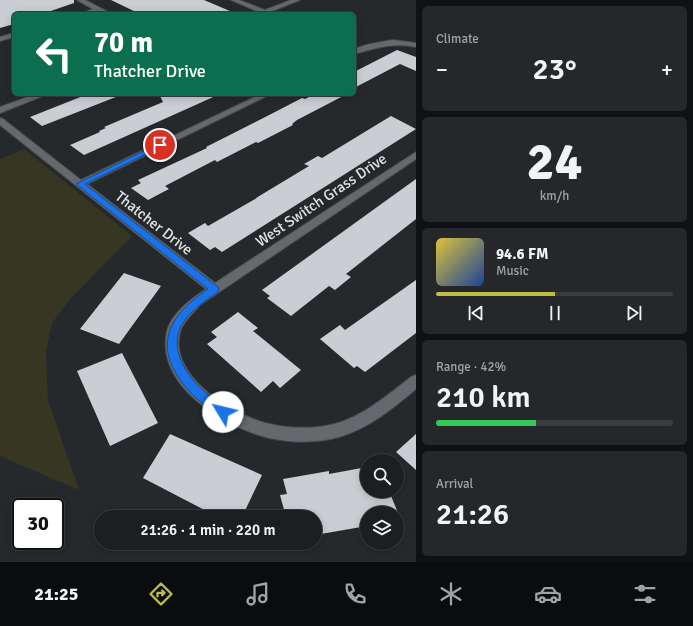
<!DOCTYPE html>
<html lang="en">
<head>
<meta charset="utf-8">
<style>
  body { margin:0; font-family:Signika,sans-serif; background:#25272a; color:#f1f3f6; height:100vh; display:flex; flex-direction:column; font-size:15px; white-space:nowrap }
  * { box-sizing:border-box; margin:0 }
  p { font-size:13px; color:#a0a2a5 }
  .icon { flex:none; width:22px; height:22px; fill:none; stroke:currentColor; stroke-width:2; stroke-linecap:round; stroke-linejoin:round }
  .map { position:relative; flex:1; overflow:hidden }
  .panel { display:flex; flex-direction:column; gap:6px; padding:6px; background:#0f1112; width:277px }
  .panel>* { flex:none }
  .top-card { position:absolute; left:12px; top:12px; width:344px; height:84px; border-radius:6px; box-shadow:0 2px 10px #0003,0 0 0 1px #3a3d3f; background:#0b6e4f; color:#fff; overflow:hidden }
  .buttons { position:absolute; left:360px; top:454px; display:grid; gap:8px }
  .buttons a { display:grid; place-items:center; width:44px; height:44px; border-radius:50%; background:#1c1f21; box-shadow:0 2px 10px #0003,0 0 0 1px #3a3d3f; font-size:20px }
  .speed { position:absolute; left:12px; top:498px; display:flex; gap:8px; font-size:20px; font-weight:700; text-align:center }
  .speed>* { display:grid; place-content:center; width:52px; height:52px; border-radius:50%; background:#1c1f21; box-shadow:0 2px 10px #0003,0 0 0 1px #3a3d3f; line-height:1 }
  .speed .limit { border:2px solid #111; border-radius:6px; background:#fff; color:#111 }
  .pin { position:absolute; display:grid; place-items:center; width:34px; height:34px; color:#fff; margin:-17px; border:2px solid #fff; border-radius:50%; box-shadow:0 1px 4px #0007 }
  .me { position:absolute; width:44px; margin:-22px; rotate:306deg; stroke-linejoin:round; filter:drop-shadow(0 0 3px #0008) }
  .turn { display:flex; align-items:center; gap:14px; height:84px; padding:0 16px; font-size:18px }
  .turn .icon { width:52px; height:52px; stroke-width:2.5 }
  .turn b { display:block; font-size:28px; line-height:34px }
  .big { font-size:30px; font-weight:600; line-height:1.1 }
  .panel .widget { flex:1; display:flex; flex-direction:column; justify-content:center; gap:6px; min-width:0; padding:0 14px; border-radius:6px; background:#25272a }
  .panel .dial { align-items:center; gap:0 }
  .dial b { font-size:52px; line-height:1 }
  .song { display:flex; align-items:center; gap:12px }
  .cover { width:48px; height:48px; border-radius:6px; background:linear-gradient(135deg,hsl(50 70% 55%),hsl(220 70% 35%)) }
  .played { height:4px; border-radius:2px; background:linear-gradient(90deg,#bebe42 50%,#3a3d3f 50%) }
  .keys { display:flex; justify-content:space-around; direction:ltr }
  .heat { display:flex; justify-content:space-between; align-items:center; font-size:22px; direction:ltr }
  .charge { height:6px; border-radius:3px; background:linear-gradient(90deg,#34c759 42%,#3a3d3f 0) }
  .trip { position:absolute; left:94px; top:510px; width:228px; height:40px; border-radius:20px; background:#1c1f21; box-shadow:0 2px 10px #0003,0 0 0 1px #3a3d3f; font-weight:600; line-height:40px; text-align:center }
  .menu { display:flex; height:64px; justify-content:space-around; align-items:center; background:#0b0c0d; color:#a0a2a5 }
  .menu .icon { width:28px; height:28px }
  .menu .active { color:#bebe42 }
  .menu b { font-size:18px; color:#f1f3f6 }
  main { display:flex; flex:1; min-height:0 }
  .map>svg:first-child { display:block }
  .green { fill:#363622 }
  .building { fill:#caced2 }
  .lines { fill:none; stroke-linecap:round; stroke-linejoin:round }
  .street-casing { stroke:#46484a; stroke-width:2 }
  .street { fill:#65686c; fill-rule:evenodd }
  .route { fill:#1a73e8; stroke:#114b97 }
  .labels { text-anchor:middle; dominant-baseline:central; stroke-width:4; stroke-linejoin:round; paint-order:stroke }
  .street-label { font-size:15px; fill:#e1e3e5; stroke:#26292c }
</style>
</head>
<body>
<main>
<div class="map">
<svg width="416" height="562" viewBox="0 0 416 562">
  <rect width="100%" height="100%" fill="#26292c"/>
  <!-- green -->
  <path class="green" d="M24 149 132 236 71 298 52 323 46 351 48 400 79 490 0 456V159Z"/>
  <!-- building -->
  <path class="building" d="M0 0H74V3L42 14H14V24L0 28Z
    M111 0H204L237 14H140Z
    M397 50 416 57V71L400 64 354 88V72Z
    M88 94 121 95 42 126 30 117Z
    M159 94H220L84 155 70 145 100 132 99 131 106 128 104 127 163 102Z
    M315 94H347L297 120 292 124 293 125 258 143 256 142 217 162 215 160 165 186 169 189 148 200 131 188 141 183 138 180 207 148 206 147 277 111 302 98 305 99Z
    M391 116 416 129 222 252 215 247 210 250 188 233 205 223 208 226 257 198H256L309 166 304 164 318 156 322 158Z
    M416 179V219L346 274 351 277 335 290 329 286 291 316 267 298 270 296 262 290Z
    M124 273 161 286 119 344 80 329Z
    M416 280V333L365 372 357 366 354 368 320 339 340 325 345 330Z
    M238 312 258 328 253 331 301 370 280 388 273 381 261 392 207 344 217 337 211 332Z
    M122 353 158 423 110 446 77 371Z
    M170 434 262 475 242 517H218L143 478Z
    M416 434V470L396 452Z
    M367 467V491H389L398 513H367V526L315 535V517H286L280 495 287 494 283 479 329 471V474Z"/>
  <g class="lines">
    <!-- street casing -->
    <g class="street-casing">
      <path id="street" d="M77 0H85L112 14H104L98 11 90 14H80L93 9Z
        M231 0H239L265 10 291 0H300L267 13 256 14 259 12Z
        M14 33V37L0 41V37Z
        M393 40 416 43V47C393 42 376 48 354 54V49C367 44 379 42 393 40Z
        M36 94H48L0 113V107Z
        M261 94H271L87 184 215 283 416 152V159L200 305C194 312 185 320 181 329 165 375 233 416 270 424 287 428 307 429 325 426 358 421 385 397 411 377L416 375V389C392 409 369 428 339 437 318 443 291 443 269 438 225 427 155 386 167 331 172 313 191 299 206 289L0 125V118L3 119 81 180Z"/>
    </g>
    <!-- street -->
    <use href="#street" class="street"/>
  </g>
  <!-- route -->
  <path class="route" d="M160 143 163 144V146L85 184 218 287 219 290 218 292C206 300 194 308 185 320 166 344 185 375 205 392 212 398 220 403 227 408L229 412 227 415 223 417C211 412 198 400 189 391 152 349 165 318 208 289L76 184Z"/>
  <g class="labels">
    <!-- street labels -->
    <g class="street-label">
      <text transform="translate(321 200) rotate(-34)">West Switch Grass Drive</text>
      <text transform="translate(154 223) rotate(38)">Thatcher Drive</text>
    </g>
  </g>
</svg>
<div class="buttons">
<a><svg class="icon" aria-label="search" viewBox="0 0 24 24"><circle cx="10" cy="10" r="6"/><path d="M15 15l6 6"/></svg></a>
<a><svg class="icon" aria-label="layers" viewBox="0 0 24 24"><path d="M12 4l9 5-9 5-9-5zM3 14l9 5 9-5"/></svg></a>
</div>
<div class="speed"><div class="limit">30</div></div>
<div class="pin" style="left:160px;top:145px;background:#d93025"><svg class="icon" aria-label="arrive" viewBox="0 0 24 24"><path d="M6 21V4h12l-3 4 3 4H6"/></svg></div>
<svg class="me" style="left:223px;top:412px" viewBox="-20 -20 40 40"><circle r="19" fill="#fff"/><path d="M0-13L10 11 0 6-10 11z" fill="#1a73e8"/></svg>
<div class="trip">21:26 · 1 min · 220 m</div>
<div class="top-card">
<div class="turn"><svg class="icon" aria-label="left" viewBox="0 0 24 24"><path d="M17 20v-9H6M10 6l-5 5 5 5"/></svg><div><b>70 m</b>Thatcher Drive</div></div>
</div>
</div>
<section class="panel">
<div class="widget"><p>Climate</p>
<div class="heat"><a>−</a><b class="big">23°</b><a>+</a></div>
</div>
<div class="widget dial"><b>24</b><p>km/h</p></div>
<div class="widget">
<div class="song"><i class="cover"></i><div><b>94.6 FM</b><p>Music</p></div></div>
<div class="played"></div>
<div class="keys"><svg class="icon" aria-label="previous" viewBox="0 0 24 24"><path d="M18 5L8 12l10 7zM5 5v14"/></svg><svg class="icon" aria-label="pause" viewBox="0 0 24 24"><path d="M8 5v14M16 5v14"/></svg><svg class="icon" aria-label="next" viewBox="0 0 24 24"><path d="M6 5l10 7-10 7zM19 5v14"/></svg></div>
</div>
<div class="widget"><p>Range · 42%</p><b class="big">210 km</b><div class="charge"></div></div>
<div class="widget"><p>Arrival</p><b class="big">21:26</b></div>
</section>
</main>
<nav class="menu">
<b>21:25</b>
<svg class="icon active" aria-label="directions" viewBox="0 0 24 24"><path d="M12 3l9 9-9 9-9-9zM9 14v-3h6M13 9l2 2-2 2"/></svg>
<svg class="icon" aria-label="music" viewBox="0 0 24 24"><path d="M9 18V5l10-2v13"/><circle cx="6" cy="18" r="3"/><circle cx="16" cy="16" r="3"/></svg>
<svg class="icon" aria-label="phone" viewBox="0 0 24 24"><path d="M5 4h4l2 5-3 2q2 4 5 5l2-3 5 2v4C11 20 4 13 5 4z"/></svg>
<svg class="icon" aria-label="climate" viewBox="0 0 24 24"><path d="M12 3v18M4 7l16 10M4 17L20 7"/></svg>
<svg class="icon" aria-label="car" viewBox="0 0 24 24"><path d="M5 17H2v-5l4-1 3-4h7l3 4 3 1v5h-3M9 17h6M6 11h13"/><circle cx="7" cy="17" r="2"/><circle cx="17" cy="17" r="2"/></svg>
<svg class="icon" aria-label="filters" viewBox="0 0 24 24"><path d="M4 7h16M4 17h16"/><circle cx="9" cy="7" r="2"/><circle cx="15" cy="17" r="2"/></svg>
</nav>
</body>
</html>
